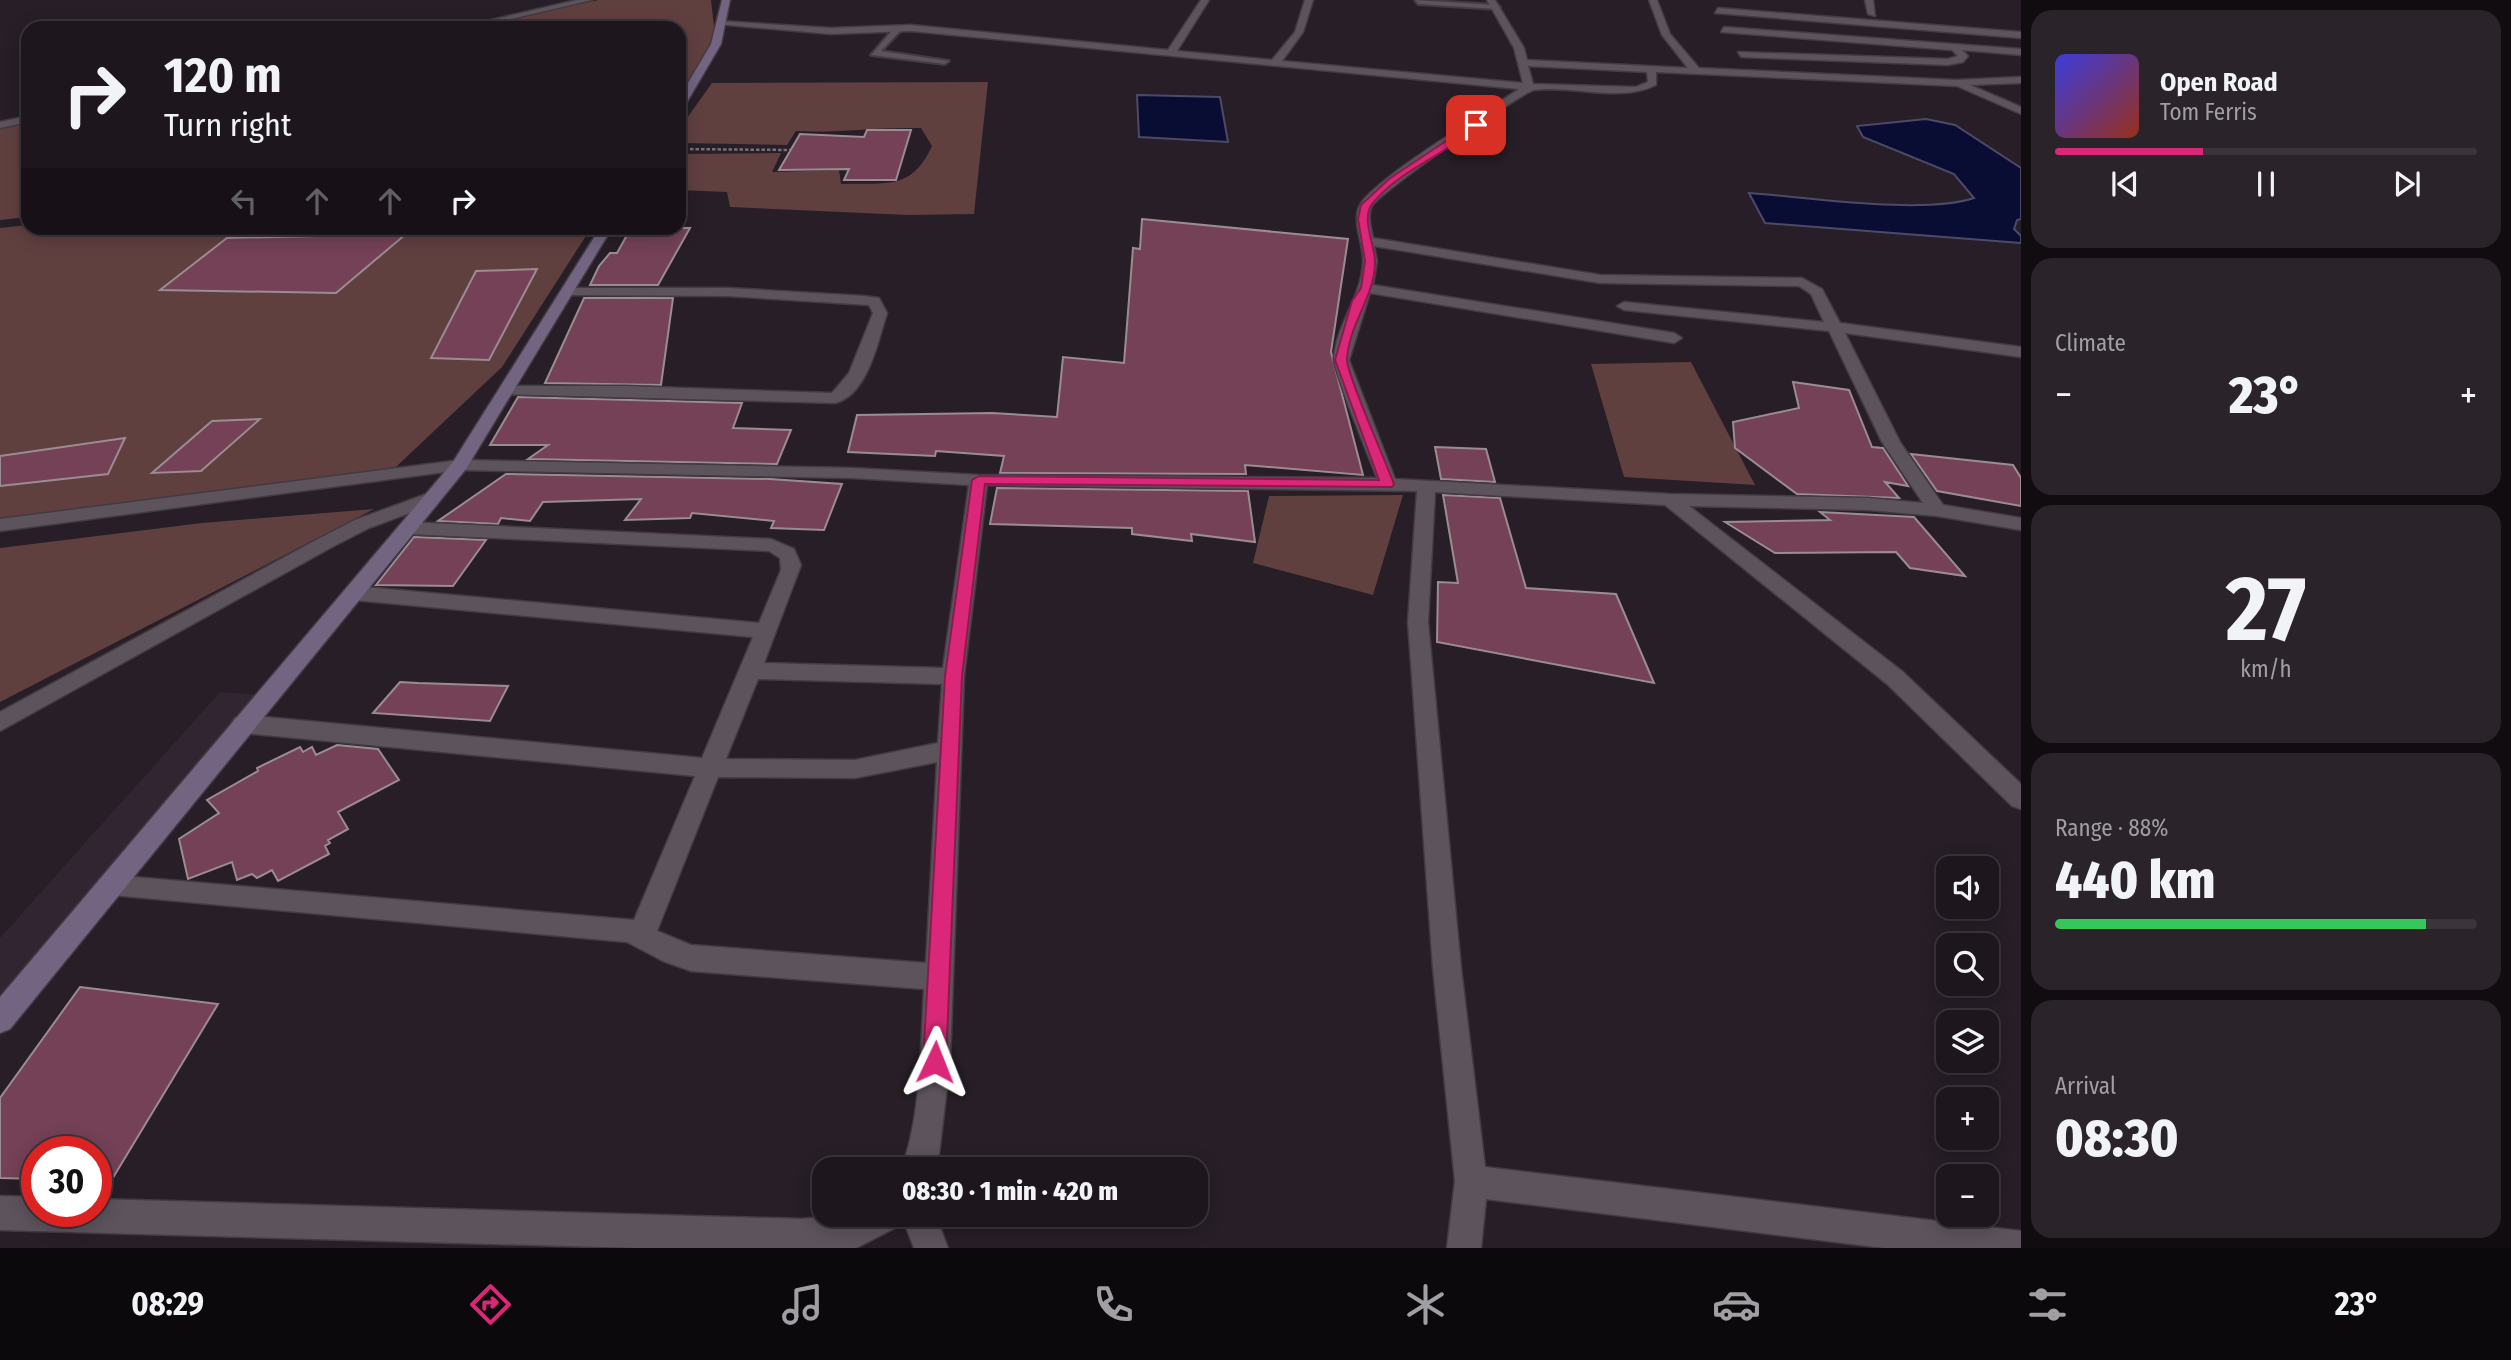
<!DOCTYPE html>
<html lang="en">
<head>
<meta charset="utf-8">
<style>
  body { margin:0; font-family:"Fira Sans Condensed",sans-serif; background:#2a232a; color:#f1f3f6; height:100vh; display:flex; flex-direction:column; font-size:26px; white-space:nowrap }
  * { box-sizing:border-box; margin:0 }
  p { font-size:23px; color:#a09fa4 }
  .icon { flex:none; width:38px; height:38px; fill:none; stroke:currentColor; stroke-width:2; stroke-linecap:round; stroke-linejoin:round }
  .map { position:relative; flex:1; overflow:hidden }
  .details { display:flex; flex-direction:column; gap:10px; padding:10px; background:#100c10; width:490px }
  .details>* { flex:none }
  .top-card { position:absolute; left:21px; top:21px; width:665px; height:214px; border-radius:21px; box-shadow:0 4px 18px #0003,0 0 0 2px #3b353b; background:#1d161d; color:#f1f3f6; overflow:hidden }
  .buttons { position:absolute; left:1936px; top:856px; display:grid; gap:14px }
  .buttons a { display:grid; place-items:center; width:63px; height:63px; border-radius:14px; background:#1d161d; box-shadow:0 4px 18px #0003,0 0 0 2px #3b353b; font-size:35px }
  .speed { position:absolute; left:21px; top:1136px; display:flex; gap:14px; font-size:35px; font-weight:700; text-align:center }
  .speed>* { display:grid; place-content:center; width:91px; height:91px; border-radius:50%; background:#1d161d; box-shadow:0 4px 18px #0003,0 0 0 2px #3b353b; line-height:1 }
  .speed .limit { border:10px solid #d22; background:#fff; color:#111 }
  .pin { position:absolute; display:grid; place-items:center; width:60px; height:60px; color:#fff; margin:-30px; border-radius:14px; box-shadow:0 4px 10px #0006 }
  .me { position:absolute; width:77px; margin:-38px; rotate:2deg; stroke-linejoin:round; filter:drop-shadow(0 0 5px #0008) }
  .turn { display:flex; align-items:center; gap:24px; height:147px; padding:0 28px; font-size:32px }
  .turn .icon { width:91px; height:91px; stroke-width:2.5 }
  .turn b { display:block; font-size:49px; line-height:60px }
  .lanes { display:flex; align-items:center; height:66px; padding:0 28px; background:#0003; justify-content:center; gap:35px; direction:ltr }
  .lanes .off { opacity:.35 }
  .big { font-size:52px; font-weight:800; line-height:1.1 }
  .details .card { flex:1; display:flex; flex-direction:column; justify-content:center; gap:10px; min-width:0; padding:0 24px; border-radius:21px; background:#2a232a }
  .details .dial { align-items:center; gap:0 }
  .dial b { font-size:91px; line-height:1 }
  .song { display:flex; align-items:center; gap:21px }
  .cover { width:84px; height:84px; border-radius:10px; background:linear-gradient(135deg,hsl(240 70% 55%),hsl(10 70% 35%)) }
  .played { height:7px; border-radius:4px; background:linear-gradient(90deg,#db2777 35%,#3b353b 35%) }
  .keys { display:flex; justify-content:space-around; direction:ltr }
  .heat { display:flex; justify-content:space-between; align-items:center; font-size:38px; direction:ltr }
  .charge { height:10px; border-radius:5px; background:linear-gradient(90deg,#34c759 88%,#3b353b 0) }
  .trip { position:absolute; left:812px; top:1157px; width:396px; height:70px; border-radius:21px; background:#1d161d; box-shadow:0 4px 18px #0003,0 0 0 2px #3b353b; font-weight:800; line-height:70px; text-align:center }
  .tab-bar { display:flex; height:112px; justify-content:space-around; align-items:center; background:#0c090c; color:#a09fa4 }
  .tab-bar .icon { width:49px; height:49px }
  .tab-bar .on { color:#db2777 }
  .tab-bar b { font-size:32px; color:#f1f3f6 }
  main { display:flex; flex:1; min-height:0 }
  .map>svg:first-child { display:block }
  .built { fill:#322532 }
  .green { fill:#603f3f }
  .water { fill:#090c33; stroke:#4b4b68; stroke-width:2 }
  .building { fill:#744157; stroke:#9b8c91; stroke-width:2 }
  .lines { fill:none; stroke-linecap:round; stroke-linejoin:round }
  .lane-casing { stroke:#423b42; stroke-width:4 }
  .street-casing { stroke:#423b42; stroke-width:3 }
  .secondary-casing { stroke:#423b42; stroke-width:3 }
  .path { stroke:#787078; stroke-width:2.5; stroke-dasharray:3.5 2; stroke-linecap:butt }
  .lane { fill:#5d535d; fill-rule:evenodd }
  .street { fill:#5d535d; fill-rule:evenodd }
  .secondary { fill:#736481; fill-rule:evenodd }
  .route { fill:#db2777; stroke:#8e194d; stroke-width:2 }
</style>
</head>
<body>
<main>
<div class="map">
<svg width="2021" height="1248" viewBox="0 0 2021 1248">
  <rect width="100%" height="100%" fill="#271e27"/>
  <!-- built -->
  <path class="built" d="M220 692 261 695 0 995V938Z"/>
  <!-- green -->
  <path class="green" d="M598 0H711L716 44 679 107V28H469Z
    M988 82 974 214 908 215 730 207 727 192 679 190V154L781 153 772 172 839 170 841 184C885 182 911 192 932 146L921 128C878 127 838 133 796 131L787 145 679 143V129L712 83Z
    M28 121V217L0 220V126Z
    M28 225V228H591L502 367 380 482 0 529V228Z
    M1691 362 1755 485 1624 477 1591 364Z
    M1403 495 1373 595 1253 563 1269 496Z
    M374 509 0 702V548L202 523Z"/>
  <!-- water -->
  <path class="water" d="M1137 95 1220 97 1228 142 1139 137Z
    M1926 119 1955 125 2021 168V219L2017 220 2014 229 2021 236V243L1765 223 1749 193C1807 197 1923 215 1974 198L1954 174 1863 137 1857 126Z"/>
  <!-- building -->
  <path class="building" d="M867 130H911L896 180H844L849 169 779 170 800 134 864 137Z
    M1142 219 1348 239 1331 352 1363 475 1245 465 1246 474 1000 473 1004 456 936 451 935 456 848 452 857 415 992 413 1057 417 1063 357 1124 363 1133 248 1140 249Z
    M631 228H690L658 285H590L599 266 610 253H617Z
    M406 234 336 293 160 290 227 238Z
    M537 269 489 360 431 358 476 271Z
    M584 298H673L661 385 545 383Z
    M1793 382 1849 390 1872 447 1883 448 1908 486 1885 482 1899 498 1797 494 1735 448 1733 422 1799 408Z
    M518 397 742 403 733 428 791 430 777 464 528 459 548 445H490Z
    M260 419 201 471 152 473 212 421Z
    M125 438 108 474 0 486V456Z
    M1435 447 1486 449 1495 482 1441 479Z
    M1911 454 2013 465 2021 478V506L1937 491Z
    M506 474 770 479 842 484 824 530 771 528 774 521 692 513 690 518 625 520 641 499 543 502 530 521 501 518 498 524 438 521Z
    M997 488 1248 491 1255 542 1191 534 1192 541 1132 534V528L990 524Z
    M1443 495 1500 498 1526 588 1616 594 1654 683 1437 642 1438 582 1458 583Z
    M1820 512 1914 517 1965 576 1910 568 1896 552 1775 553 1725 522 1830 520Z
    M414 537 486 540 453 586 376 585Z
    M400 682 418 683 508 686 490 721 373 713Z
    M337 745 378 749 399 780 338 812 348 829 328 840 330 843 325 846 329 854 278 881 272 870 257 878 252 874 237 880 232 862 188 879 179 839 219 813 207 800 258 771 257 768 300 747 303 752 312 747 316 755Z
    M80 987 218 1004 111 1181H96V1152H37V1179L0 1178V1098Z"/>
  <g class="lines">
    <!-- lane casing -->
    <g class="lane-casing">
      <path id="lane" d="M1415 0 1496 5 1500 7 1496 9 1418 4Z
        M896 26 903 28 881 51 949 61 945 64 871 55Z"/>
    </g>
    <!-- street casing -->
    <g class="street-casing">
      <path id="street" d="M577 0H592L473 28H457Z
        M1201 0H1209L1177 51 1272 60 1295 32 1305 0H1313L1303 32 1282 61 1523 83 1514 48 1487 0H1495L1524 48 1527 60 1688 68 1662 35 1649 0H1657L1670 34 1699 68 1956 80 2021 77V83L1970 85 2021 107V114L1957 86 1656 72V85C1619 103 1574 85 1534 90 1522 92 1380 193 1372 206 1367 215 1371 228 1373 238L1600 275 1802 278 1822 289 1840 323 2021 347V357L1845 333 1900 442 1943 505 2021 518V530L1937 516 1868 510 1689 506 1903 672 2021 784V809L2012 806 1887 684 1665 505 1435 492 1428 622 1461 968 1485 1167 2021 1231V1248H1884L1486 1199 1481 1248H1447L1455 1181 1433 968 1408 622 1417 491 987 485 964 676 950 1062 939 1154 933 1169H901C921 1120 921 1042 924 989L691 971 663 961 627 942 101 894 97 886 101 878 110 875 634 920 695 776 243 733 235 730 231 724 235 718 243 715 702 758 753 637 354 600 344 593 354 586 759 623 781 570 780 558 769 551 408 534 398 528 408 522 771 539 794 549 801 565 764 663 943 668 969 485 852 478 460 470 0 531V519L460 460 852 468 979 475 1377 478C1370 459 1333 371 1334 358 1336 325 1362 296 1363 262 1364 244 1351 222 1360 205 1373 180 1490 109 1519 89L911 31 831 34 716 24 720 21 831 28 911 25 1168 50ZM1528 66 1647 72 1648 82 1636 87 1533 84ZM1374 246 1600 283 1799 286 1811 294 1824 322 1624 302 1617 306 1624 310 1829 331 1882 442 1923 503 1868 498 1670 494 1395 479 1349 360 1370 293 1674 343 1682 338 1674 333 1373 285 1377 261ZM758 679 942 684 938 743 855 760 726 759ZM937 762 926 963 691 945 657 931 718 777 855 778Z
        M1865 0H1873L1875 16 1868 14Z
        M1718 8 2021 32V38L1715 13Z
        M1724 27 2021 49V55L1962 50 1968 56 1963 62 1948 65 1741 57 1738 52 1948 59 1958 56 1952 50 1721 32Z
        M28 116V122L0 128V122Z
        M567 288H728L864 296 879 298 887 313C878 341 868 395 835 403L500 394 498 391 506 386H624L832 393 849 373 873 313 869 305 728 296 562 295V289Z
        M432 492 439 494 441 498 439 502 369 528 332 547 0 731V712L318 539 355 520Z
        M0 1196 37 1197V1211H96V1199L802 1219 853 1214H935L948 1248H914L902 1217 899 1226 856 1248H637L0 1230Z"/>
    </g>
    <!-- secondary casing -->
    <g class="secondary-casing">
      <path id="secondary" d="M722 0H730L721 44 684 107 679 110V98L711 44Z
        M600 228H612L466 469 10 1029 0 1033V997L453 462Z"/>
    </g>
    <!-- path -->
    <path class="path" d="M679 149 790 150"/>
    <!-- lane -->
    <use href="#lane" class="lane"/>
    <!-- street -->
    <use href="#street" class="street"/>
    <!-- secondary -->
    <use href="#secondary" class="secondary"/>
  </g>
  <!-- route -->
  <path class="route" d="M1473 123 1480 125C1448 154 1400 169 1372 204 1361 219 1375 245 1375 262 1375 296 1349 324 1347 359 1346 373 1387 464 1394 484L1392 487 985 484 962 676 946 1062 943 1070 935 1073 927 1070 923 1062 945 676 972 480 979 476 1379 480 1335 360 1352 301 1361 288 1365 261 1358 219 1361 205 1389 179Z"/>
</svg>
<div class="buttons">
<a><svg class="icon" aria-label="sound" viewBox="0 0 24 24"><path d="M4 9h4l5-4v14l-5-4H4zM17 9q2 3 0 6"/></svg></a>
<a><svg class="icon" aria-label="search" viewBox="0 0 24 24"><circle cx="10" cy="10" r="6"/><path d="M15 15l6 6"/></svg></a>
<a><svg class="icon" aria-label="layers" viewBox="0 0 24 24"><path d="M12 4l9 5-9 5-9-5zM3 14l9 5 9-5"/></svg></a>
<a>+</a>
<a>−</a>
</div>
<div class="speed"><div class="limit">30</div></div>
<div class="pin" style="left:1476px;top:125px;background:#d93025"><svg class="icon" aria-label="arrive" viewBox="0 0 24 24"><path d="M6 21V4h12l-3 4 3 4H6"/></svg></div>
<svg class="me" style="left:935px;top:1062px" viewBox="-20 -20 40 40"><path d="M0-17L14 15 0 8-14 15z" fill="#db2777" stroke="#fff" stroke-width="4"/></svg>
<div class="trip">08:30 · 1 min · 420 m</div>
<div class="top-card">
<div class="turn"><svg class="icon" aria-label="right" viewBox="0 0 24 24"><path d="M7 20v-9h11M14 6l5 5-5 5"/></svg><div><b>120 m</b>Turn right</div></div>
<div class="lanes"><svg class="icon off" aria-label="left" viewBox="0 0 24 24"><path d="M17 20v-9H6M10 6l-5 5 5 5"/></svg><svg class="icon off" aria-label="ahead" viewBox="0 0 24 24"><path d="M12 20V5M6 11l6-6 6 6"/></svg><svg class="icon off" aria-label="ahead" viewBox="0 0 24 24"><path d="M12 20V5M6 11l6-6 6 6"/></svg><svg class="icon" aria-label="right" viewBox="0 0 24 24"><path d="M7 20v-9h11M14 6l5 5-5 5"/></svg></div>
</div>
</div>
<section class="details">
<div class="card">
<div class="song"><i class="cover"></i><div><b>Open Road</b><p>Tom Ferris</p></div></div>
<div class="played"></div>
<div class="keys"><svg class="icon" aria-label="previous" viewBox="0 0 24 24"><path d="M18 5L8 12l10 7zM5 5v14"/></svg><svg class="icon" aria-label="pause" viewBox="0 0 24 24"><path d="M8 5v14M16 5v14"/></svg><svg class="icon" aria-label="next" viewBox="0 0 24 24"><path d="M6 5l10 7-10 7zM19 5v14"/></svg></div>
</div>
<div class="card"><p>Climate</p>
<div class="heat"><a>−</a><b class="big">23°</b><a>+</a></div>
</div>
<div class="card dial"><b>27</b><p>km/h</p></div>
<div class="card"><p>Range · 88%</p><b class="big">440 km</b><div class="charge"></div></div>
<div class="card"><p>Arrival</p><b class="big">08:30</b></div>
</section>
</main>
<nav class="tab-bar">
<b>08:29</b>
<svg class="icon on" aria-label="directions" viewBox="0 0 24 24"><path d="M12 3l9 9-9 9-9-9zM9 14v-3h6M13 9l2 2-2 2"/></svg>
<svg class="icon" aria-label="music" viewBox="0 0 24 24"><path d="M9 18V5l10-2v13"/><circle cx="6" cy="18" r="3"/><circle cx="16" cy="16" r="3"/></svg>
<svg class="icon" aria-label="phone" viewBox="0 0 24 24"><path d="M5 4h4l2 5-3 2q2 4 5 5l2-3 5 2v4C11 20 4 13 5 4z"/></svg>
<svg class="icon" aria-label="climate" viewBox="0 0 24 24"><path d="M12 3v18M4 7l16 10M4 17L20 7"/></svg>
<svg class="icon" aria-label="car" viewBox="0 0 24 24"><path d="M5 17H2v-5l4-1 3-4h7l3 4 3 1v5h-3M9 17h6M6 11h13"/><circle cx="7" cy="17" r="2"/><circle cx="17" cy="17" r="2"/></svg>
<svg class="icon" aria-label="filters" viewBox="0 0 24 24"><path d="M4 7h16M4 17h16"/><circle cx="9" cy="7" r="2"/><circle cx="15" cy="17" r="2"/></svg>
<b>23°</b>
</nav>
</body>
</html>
